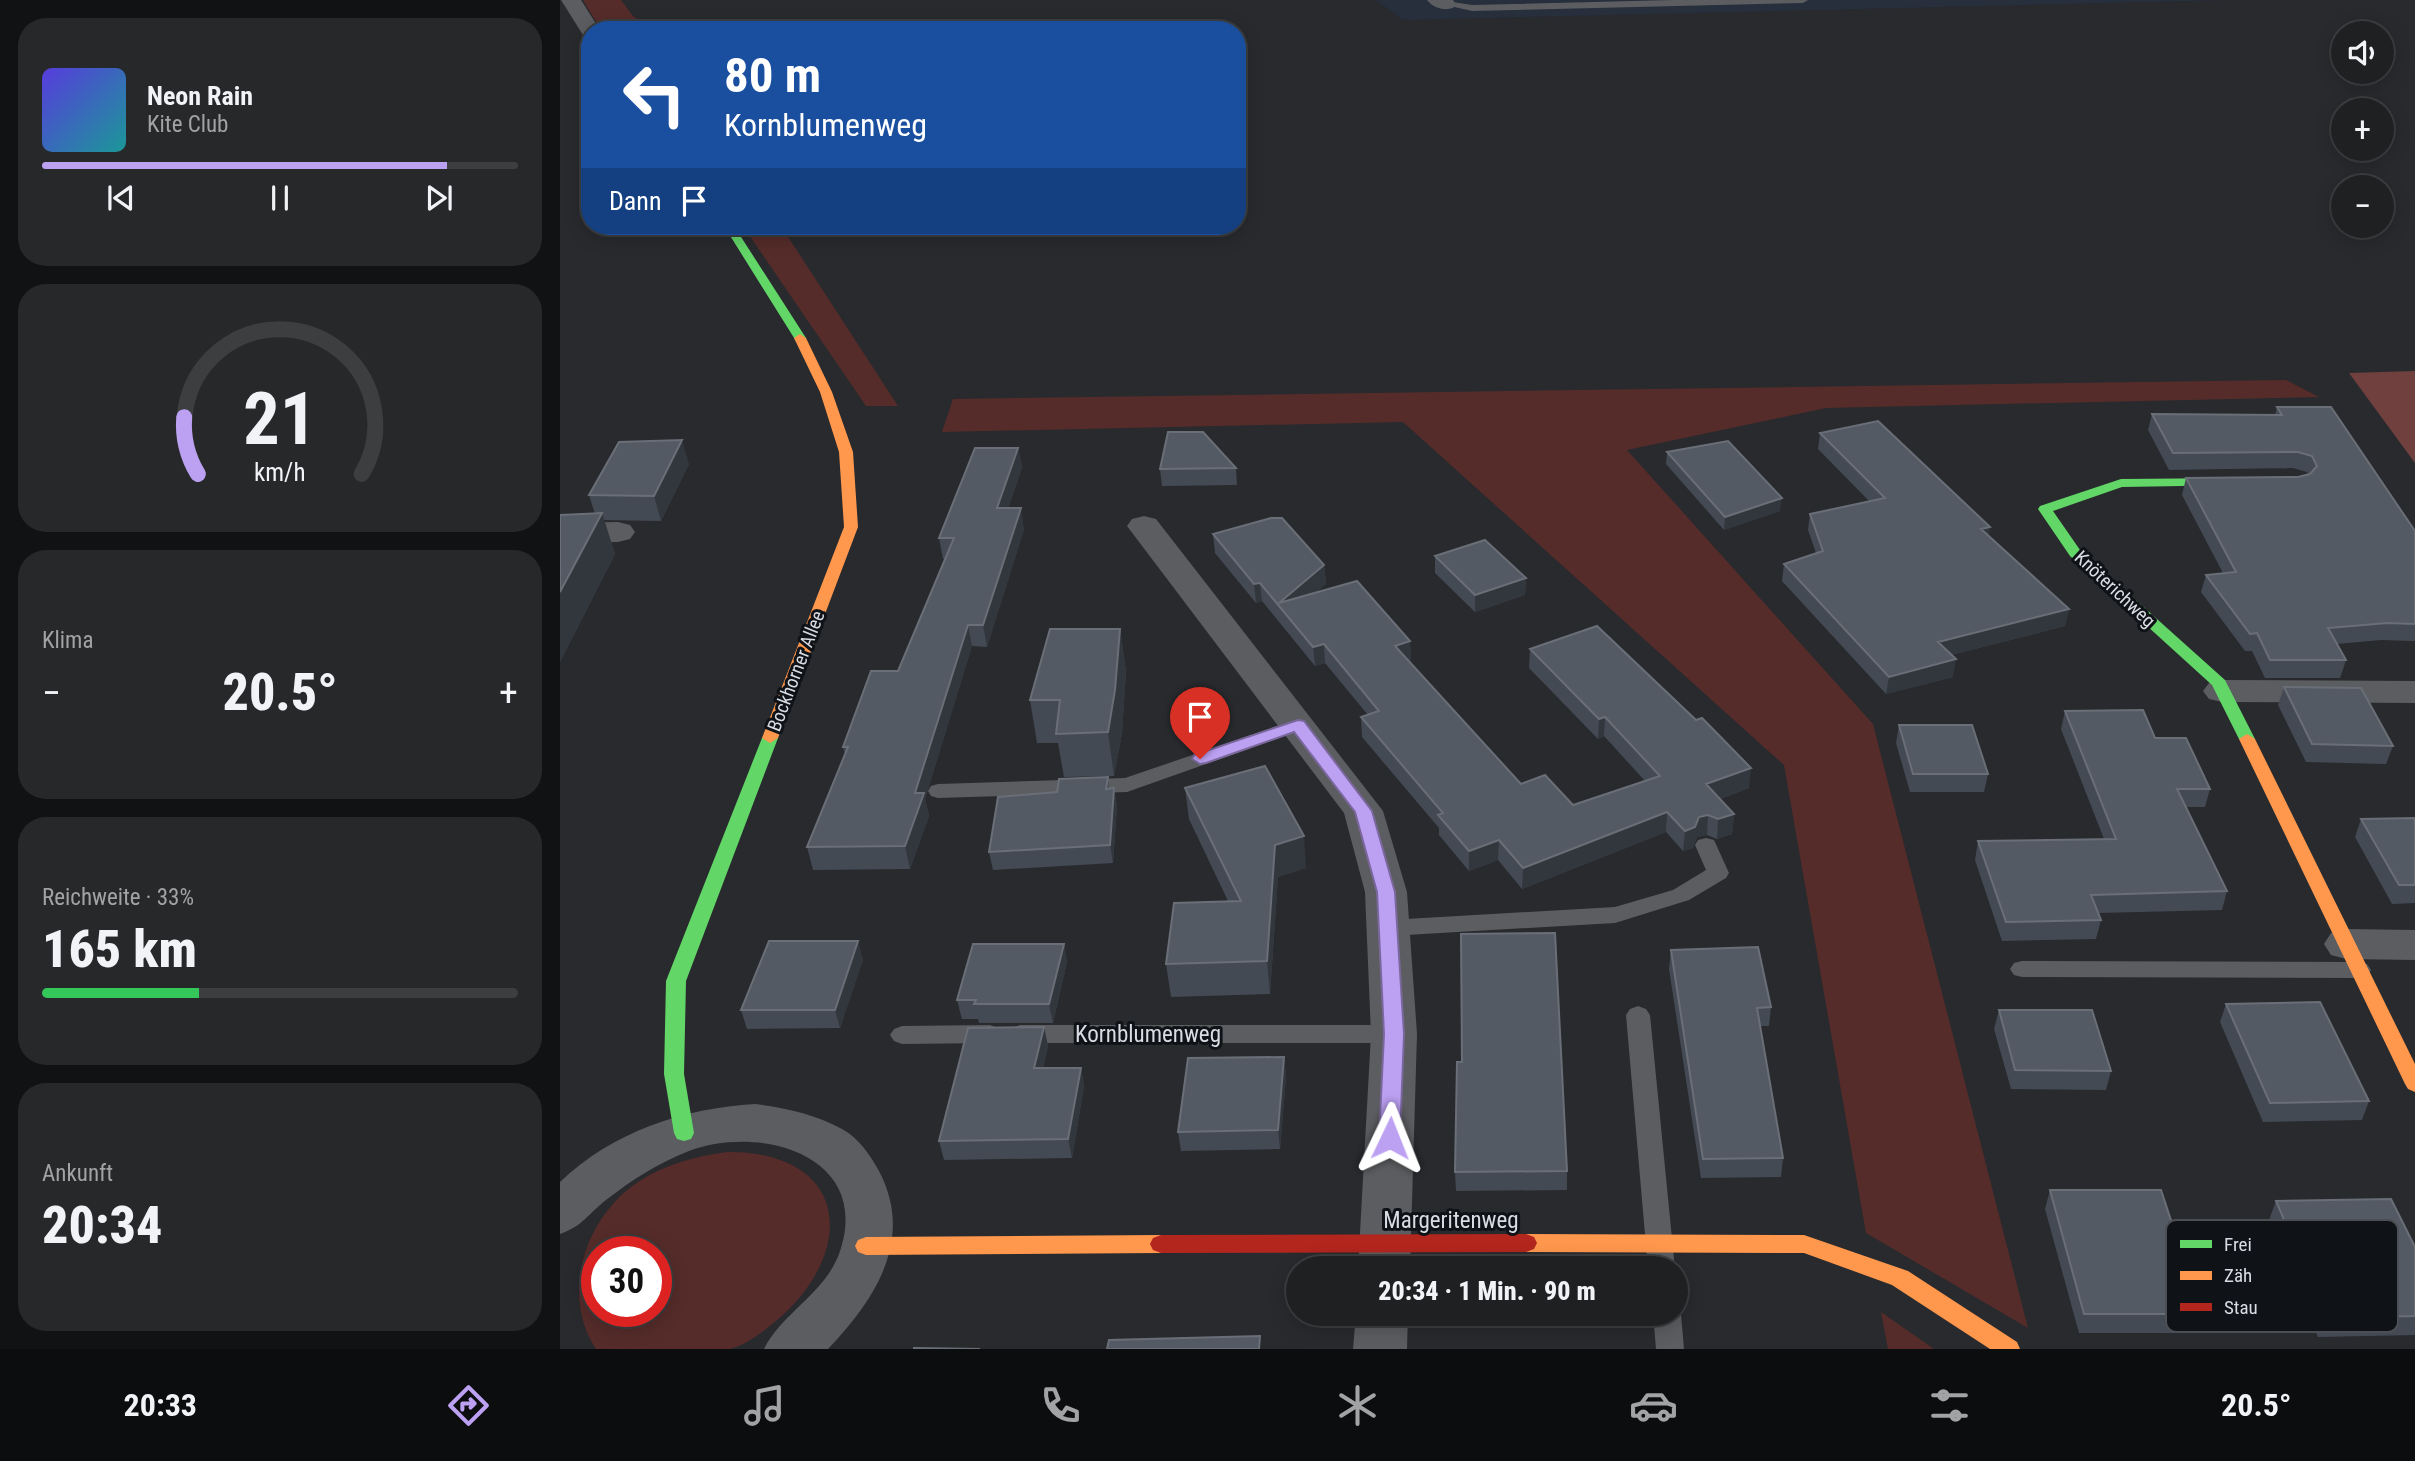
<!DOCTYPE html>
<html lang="de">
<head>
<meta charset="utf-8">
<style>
  body { margin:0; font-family:"Roboto Condensed",sans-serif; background:#26282a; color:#f1f3f6; height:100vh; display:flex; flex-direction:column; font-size:26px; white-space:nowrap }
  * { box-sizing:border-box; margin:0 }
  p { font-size:23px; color:#a1a3a5 }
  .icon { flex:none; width:38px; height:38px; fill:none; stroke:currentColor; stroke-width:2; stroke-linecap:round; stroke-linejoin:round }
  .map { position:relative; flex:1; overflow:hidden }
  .sheet { display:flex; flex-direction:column; gap:18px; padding:18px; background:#101213; width:560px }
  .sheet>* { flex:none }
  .guide { position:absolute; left:21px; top:21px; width:665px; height:214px; border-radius:28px; box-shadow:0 4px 18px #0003,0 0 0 2px #3c3e40; background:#1a4fa0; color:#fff; overflow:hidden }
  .tools { position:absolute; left:1771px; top:21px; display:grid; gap:14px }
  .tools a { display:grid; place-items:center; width:63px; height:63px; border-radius:50%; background:#1e2022; box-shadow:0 4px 18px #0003,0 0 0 2px #3c3e40; font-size:35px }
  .speed { position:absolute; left:21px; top:1236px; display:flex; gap:14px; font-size:35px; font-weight:700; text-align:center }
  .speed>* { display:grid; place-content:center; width:91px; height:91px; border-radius:50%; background:#1e2022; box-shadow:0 4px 18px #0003,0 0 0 2px #3c3e40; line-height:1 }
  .speed .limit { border:10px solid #d22; background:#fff; color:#111 }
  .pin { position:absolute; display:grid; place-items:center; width:60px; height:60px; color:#fff; margin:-72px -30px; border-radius:50% 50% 50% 0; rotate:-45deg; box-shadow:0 0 7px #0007 }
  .pin .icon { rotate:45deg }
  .me { position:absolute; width:77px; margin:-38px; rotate:2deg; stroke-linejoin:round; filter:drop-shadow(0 0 5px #0008) }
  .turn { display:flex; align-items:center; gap:24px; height:147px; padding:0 28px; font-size:32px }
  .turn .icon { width:91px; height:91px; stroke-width:2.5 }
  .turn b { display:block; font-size:49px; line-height:60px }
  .then { display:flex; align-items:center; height:66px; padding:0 28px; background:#0003; gap:14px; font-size:26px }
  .big { font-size:52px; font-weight:800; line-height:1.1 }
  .sheet .widget { flex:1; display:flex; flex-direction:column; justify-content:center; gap:10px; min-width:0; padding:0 24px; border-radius:28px; background:#26282a }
  .sheet .dial { align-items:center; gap:0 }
  .dial svg { height:182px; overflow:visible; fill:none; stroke:#3c3e40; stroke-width:7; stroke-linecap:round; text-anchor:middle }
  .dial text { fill:#f1f3f6; stroke:none }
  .song { display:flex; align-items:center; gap:21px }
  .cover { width:84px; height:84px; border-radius:10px; background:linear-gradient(135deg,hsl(250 70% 55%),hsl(180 70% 35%)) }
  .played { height:7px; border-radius:4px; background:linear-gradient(90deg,#bca0f2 85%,#3c3e40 85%) }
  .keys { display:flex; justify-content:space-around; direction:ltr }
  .heat { display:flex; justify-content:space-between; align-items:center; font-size:38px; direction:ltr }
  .charge { height:10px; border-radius:5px; background:linear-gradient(90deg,#34c759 33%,#3c3e40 0) }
  .trip { position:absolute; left:726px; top:1256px; width:402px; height:70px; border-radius:35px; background:#1e2022; box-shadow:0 4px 18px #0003,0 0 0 2px #3c3e40; font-weight:800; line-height:70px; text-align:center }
  .dock { display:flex; height:112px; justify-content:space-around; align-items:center; background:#0c0d0e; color:#a1a3a5 }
  .dock .icon { width:49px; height:49px }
  .dock .active { color:#bca0f2 }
  .dock b { font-size:32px; color:#f1f3f6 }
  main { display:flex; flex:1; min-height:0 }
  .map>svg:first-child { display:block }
  .built { fill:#272e3c }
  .green { fill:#552c2a; fill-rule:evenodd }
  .forest { fill:#6f403e }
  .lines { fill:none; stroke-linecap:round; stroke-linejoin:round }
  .lane { fill:#5b5d60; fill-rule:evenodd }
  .street { fill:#5b5d60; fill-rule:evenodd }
  .fast { fill:#63d668; fill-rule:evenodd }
  .slow { fill:#ff974d; fill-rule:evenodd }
  .jam { fill:#b3261e; fill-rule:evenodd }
  .wall { fill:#444a54 }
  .shaded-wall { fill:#32373e }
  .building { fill:#545a63; stroke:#696e77; stroke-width:2 }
  .route { fill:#bca0f2; stroke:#7a689d; stroke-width:2 }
  .labels { text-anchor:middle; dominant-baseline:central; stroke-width:6; stroke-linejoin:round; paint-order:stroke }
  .street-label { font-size:19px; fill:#d9dde3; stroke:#0f1216 }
  .near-street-label { font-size:23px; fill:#d9dde3; stroke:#0f1216 }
  .key { fill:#0f1216; stroke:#4c4f54; stroke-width:2 }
  .key-label { font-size:19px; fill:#d9dde3 }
</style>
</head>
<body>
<main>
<section class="sheet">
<div class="widget">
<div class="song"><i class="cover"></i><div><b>Neon Rain</b><p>Kite Club</p></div></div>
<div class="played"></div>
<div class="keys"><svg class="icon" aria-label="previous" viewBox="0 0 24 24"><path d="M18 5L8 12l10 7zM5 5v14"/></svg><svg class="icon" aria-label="pause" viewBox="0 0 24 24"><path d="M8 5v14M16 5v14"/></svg><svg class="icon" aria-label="next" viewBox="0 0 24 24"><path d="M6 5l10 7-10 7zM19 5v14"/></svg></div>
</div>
<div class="widget dial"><svg viewBox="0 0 100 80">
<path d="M14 69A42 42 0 1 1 86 69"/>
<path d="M14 69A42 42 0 0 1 8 44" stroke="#bca0f2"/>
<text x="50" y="56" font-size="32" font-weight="700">21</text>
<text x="50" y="72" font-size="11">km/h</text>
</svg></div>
<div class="widget"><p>Klima</p>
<div class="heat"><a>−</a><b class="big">20.5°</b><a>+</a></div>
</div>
<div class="widget"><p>Reichweite · 33%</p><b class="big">165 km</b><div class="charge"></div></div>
<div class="widget"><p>Ankunft</p><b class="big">20:34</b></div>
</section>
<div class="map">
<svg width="1855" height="1349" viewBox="0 0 1855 1349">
  <rect width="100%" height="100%" fill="#282a2e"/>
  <!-- built -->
  <path class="built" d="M816 0H1672L843 20Z"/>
  <!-- green -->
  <path class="green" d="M23 0H61L73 16 93 30H41Z
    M183 226H221L338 406H306Z
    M1726 380 1759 397 1266 408 1067 450 1313 724 1468 1328 1306 1233 1224 765 843 422 382 432 393 399Z
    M167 1152C290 1151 298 1252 216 1321 204 1331 185 1346 170 1349 158 1349 144 1349 132 1349 100 1349 68 1349 36 1349 0 1295 24 1216 81 1180 107 1164 136 1156 167 1152ZM96 1251V1311H37V1251Z
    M1321 1312 1374 1349H1328Z"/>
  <!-- forest -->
  <path class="forest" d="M1855 371V463L1789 373Z"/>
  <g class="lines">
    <!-- lane -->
    <path class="lane" d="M1112 0H1248L1243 3 912 11 881 4 886 1 912 5Z
      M738 719 745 721 748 725 745 729 567 792 378 798 371 796 368 791 371 786 378 784 565 778Z
      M1146 838 1154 840 1169 873 1166 878 1129 900 1055 923 829 936 821 934 818 928 821 922 829 920 1055 907 1113 890 1146 870 1135 845 1138 840Z
      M1462 961 1799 962 1807 964 1811 970 1807 976 1799 978 1462 977 1454 975 1450 969 1454 963Z
      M1078 1006 1086 1009 1090 1015 1115 1269H1088L1066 1015 1070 1009Z
      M430 1025 438 1028 442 1034 438 1040 430 1043 342 1044 334 1041 330 1035 334 1029 342 1026Z
      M460 1025H834L842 1028 846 1034 842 1040 834 1043H460L452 1040 448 1034 452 1028Z
      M1116 1306 1121 1314 1124 1349H1096L1093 1314H1116Z"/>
    <!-- street -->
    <path class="street" d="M1 0H21L40 30H30V37L23 35Z
      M867 0H893L896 4 893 8C884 11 873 8 867 0Z
      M584 516 596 519 823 811 847 892 857 1034 850 1269H798L811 1034 805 892 784 813 567 526 572 519Z
      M58 522 70 525 75 532 70 539 58 542 0 543V523Z
      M1662 680 1855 681V703L1662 702 1649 699 1643 691 1649 683Z
      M1786 929 1855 930V960L1786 959 1771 955 1764 944 1771 933Z
      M195 1104C225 1108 255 1114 282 1129 299 1138 311 1156 320 1173 354 1240 315 1300 268 1349H204C222 1313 264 1294 279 1254 314 1156 201 1124 129 1151 98 1163 72 1180 46 1200 28 1214 23 1226 0 1234V1182C52 1132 124 1108 195 1104Z
      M796 1314H848L847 1349H793Z"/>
    <!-- fast -->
    <path class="fast" d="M164 226H174L246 338 244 341H236Z
      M1677 478 1684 482 1682 485 1562 487 1493 511 1520 550 1665 680 1695 739 1687 744 1679 739 1652 685 1510 556 1478 509 1480 506 1561 479Z
      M210 733 218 738 126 981 124 1074 134 1133 131 1139 124 1141 117 1139 114 1133 104 1074 106 981 202 738Z"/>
    <!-- slow -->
    <path class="slow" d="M240 334 246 338 272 392 293 452 298 527 218 738 210 743 202 738 284 527 279 452 260 392 234 338Z
      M1687 734 1695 739 1855 1064V1092L1848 1089 1845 1084 1679 739Z
      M966 1234 1244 1235 1348 1271 1457 1342 1460 1349H1430L1332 1285 1244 1253 966 1252 958 1249 955 1243 958 1237Z
      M601 1235 609 1238 612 1244 609 1250 601 1253 306 1255 298 1252 295 1246 298 1240 306 1237Z"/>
    <!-- jam -->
    <path class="jam" d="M966 1234 974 1237 977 1243 974 1249 966 1252 601 1253 593 1250 590 1244 593 1238 601 1235Z"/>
  </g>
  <!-- wall -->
  <path class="wall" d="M1717 407 1855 531V641L1821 640 1777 644 1786 660 1780 678H1705L1692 651H1685L1641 592 1646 575 1663 573 1622 495 1626 478 1738 477 1748 475 1747 472 1733 468 1609 470 1588 430 1592 414 1715 415Z
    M1260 433 1430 527 1428 536 1509 609 1505 626 1391 655 1393 677 1326 694 1222 581 1224 564 1256 553 1248 530 1250 514 1309 501 1258 449Z
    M458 448 462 468 448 508 464 529 427 647 412 646 365 799 369 816 350 869 253 870 247 847 285 754 283 747 338 671 385 559H383L379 538Z
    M1107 452 1220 511 1164 530 1106 464Z
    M129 464 101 521 44 520 55 554 0 662V515L35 514 29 495Z
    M676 468 677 485 602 486 600 469Z
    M653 534 764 565 766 584 755 593 850 641 851 660 848 661 961 784 1013 805 1085 781 1044 736 1038 739 969 668 970 649 1189 788 1160 799 1174 814 1172 834 1157 839 1147 835 1137 837 1133 848 1123 851 1106 832 962 889 938 860 909 871 879 835V828L802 737 801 717 808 715 765 663 755 666 702 601 696 603 655 553Z
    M875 556 966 578 965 595 915 612 875 573Z
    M560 629 566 671 562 733 554 776 504 777 498 743H477L470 700Z
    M1724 687 1833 746 1826 764 1746 762 1718 705Z
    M1505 711 1595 738 1650 789 1645 807H1626L1667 891 1662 910 1538 913 1541 920 1536 939 1442 941 1415 860 1418 841 1544 839 1501 729Z
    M1339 725 1428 774 1424 792H1350L1336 743Z
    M548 777 549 788H554L557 806 553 863 433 870 429 852 497 792Z
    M625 788 746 868 718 877 710 994 611 997 606 964 668 901 629 819Z
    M1855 818V903L1832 904 1795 837 1801 819Z
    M504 944 507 962 493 1023H419L418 1019H402L397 1000Z
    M1111 950 1211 1007 1209 1026H1200L1223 1158 1221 1177 1141 1178 1109 969Z
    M303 959 280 1028 187 1029 181 1010Z
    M1666 1004 1809 1101 1802 1120 1703 1122 1660 1022Z
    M1439 1010 1551 1071 1546 1090 1451 1089 1434 1029Z
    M484 1027 488 1046 483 1068H521L524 1086 512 1158 384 1160 379 1141Z
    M724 1057 726 1076 720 1149 621 1151 618 1132Z
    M1007 1171V1190L896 1191 895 1172Z
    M1490 1190 1642 1314 1636 1333H1519L1485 1209Z
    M1716 1201 1855 1247V1335L1758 1337 1709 1220Z"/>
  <!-- shaded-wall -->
  <path class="shaded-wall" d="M122 440 129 464 101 521 94 496Z
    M458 448 462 468 441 529 437 508Z
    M1222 498 1220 511 1164 530 1165 517Z
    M461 508 464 529 427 647 423 625Z
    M42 513 55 554 0 662V592Z
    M1430 527 1427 544 1421 529Z
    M764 565 766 584 728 616 719 603Z
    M966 578 965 595 915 612V595Z
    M700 583 702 601 696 603 694 584Z
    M1509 609 1505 626 1375 659 1378 642Z
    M408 625 412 646 365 799 369 816 350 869 345 846 355 793Z
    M560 629 566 671 562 733 554 776 548 732Z
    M850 641 851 660 835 665V646Z
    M764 644 765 663 755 666 753 647Z
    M1396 659 1393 677 1326 694 1329 677Z
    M1045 717 1044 736 1038 739 1039 719Z
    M1191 768 1189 788 1145 804 1146 784Z
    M554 788 557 806 553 863 550 845Z
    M1107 812 1106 832 962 889 963 868Z
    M1174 814 1172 834 1157 839 1158 819Z
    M1148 815 1147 835 1137 837 1133 848 1123 851 1125 831 1139 817Z
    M744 836 746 868 718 877 710 994 707 961 715 845Z
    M939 840 938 860 909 871V851Z
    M298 941 303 959 280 1028 275 1010Z
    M504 944 507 962 493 1023 489 1004Z
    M484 1027 488 1046 478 1087 474 1068Z
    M724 1057 726 1076 720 1149 718 1130Z
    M521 1068 524 1086 512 1158 508 1139Z"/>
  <!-- building -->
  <path class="building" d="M1717 407H1771L1855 531V624L1827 623 1768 628 1786 660H1710L1697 633 1690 634 1646 575 1676 572 1626 478 1738 477 1750 474 1757 466 1752 456 1738 452 1613 453 1592 414 1722 415Z
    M1318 421 1430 527 1421 529 1509 609 1378 642 1396 659 1329 677 1224 564 1263 551 1250 514 1325 498 1260 433Z
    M608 432H643L676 468 600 469Z
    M122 440 94 496 29 495 59 442Z
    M1168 441 1222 498 1165 517 1107 452Z
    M415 448H458L437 508H461L423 625H408L355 793H364L345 846 247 847 288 747H283L311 671H338L394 538H379Z
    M42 513 0 592V515Z
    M711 518H722L764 565 719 603 797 581 850 641 835 646 961 784 985 775 1013 805 1100 776 1045 717 1039 719 970 649 1037 626 1136 720 1142 718 1191 768 1146 784 1174 814 1158 819 1148 815 1139 817 1135 827 1125 831 1107 812 963 868 939 840 909 851 878 815 883 813 801 717 819 711 764 644 753 647 700 583 694 584 653 534Z
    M925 540 966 578 915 595 875 556Z
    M490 629H560L555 690 548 732 496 734 500 700H470Z
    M1724 687 1801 688 1833 746 1752 744Z
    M1583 710 1595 738H1626L1650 789H1617L1667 891 1531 895 1541 920 1446 922 1418 841 1556 839 1505 711Z
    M1339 725H1412L1428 774H1353Z
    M705 766 744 836 715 845 707 961 606 964 614 903 681 901 625 788Z
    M548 777 546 789 554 788 550 845 429 852 438 797 497 792 499 779Z
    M1855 818V885H1839L1801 819Z
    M995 933 1007 1171 895 1172 897 1062H902L901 934Z
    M209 941H298L275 1010H181Z
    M413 944H504L489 1004H414L416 1000H397Z
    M1198 947 1211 1007 1197 1008 1223 1158 1143 1159 1111 950Z
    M1760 1002 1809 1101 1710 1103 1666 1004Z
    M1439 1010H1532L1551 1071 1455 1070Z
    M484 1027 474 1068H521L508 1139 379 1141 408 1028Z
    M724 1057 718 1130 618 1132 628 1058Z
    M1490 1190H1601L1642 1314H1524Z
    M1831 1199 1855 1247V1316L1766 1318 1716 1201Z
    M700 1336 699 1349H547L549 1340Z
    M354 1348 420 1349H354Z"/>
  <!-- route -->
  <path class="route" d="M738 720 744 721 812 811 835 892 844 1034 840 1138 837 1144 830 1146 822 1144 819 1138 824 1034 817 892 795 812 734 732 646 763 640 764 632 759 634 755Z"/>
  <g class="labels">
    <!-- street labels -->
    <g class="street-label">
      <text transform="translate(1555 589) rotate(43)">Knöterichweg</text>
      <text transform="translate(236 671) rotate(-69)">Bockhorner Allee</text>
    </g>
    <!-- near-street labels -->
    <g class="near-street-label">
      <text x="588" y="1034">Kornblumenweg</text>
      <text x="891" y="1220">Margeritenweg</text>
    </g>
  </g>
  <!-- legend -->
  <rect x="1606" y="1220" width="232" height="112" rx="10" class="key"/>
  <rect x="1620" y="1240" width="32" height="8" fill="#63d668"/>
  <rect x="1620" y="1271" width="32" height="9" fill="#ff974d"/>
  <rect x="1620" y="1303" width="32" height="8" fill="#b3261e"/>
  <g class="key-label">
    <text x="1664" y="1251">Frei</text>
    <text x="1664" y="1282">Zäh</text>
    <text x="1664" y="1314">Stau</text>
  </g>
</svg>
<div class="tools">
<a><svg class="icon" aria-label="sound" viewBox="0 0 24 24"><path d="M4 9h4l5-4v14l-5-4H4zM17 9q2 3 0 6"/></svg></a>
<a>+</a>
<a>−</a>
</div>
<div class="speed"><div class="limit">30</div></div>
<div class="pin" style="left:640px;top:759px;background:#d93025"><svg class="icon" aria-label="arrive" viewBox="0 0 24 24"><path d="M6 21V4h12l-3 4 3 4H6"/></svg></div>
<svg class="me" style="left:830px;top:1138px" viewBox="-20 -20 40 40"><path d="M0-17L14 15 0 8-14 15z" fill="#bca0f2" stroke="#fff" stroke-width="4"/></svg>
<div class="trip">20:34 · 1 Min. · 90 m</div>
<div class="guide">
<div class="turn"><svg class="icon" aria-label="left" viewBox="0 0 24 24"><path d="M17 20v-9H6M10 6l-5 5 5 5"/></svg><div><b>80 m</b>Kornblumenweg</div></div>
<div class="then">Dann<svg class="icon" aria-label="arrive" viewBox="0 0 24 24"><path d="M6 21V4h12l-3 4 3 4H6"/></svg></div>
</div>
</div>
</main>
<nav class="dock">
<b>20:33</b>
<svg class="icon active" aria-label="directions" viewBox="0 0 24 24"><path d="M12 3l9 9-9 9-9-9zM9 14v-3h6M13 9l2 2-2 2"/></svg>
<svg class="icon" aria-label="music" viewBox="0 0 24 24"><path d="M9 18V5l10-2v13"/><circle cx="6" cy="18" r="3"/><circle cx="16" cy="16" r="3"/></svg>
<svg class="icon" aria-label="phone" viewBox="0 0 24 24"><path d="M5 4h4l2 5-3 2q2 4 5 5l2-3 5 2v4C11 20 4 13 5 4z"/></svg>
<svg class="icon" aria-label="climate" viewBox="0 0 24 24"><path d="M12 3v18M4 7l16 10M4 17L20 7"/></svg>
<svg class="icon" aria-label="car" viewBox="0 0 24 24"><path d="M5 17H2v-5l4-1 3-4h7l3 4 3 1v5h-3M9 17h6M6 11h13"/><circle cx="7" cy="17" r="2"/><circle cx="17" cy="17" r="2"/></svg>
<svg class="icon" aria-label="filters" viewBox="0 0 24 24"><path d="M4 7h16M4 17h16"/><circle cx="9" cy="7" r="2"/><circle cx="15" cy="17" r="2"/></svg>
<b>20.5°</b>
</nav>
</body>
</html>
